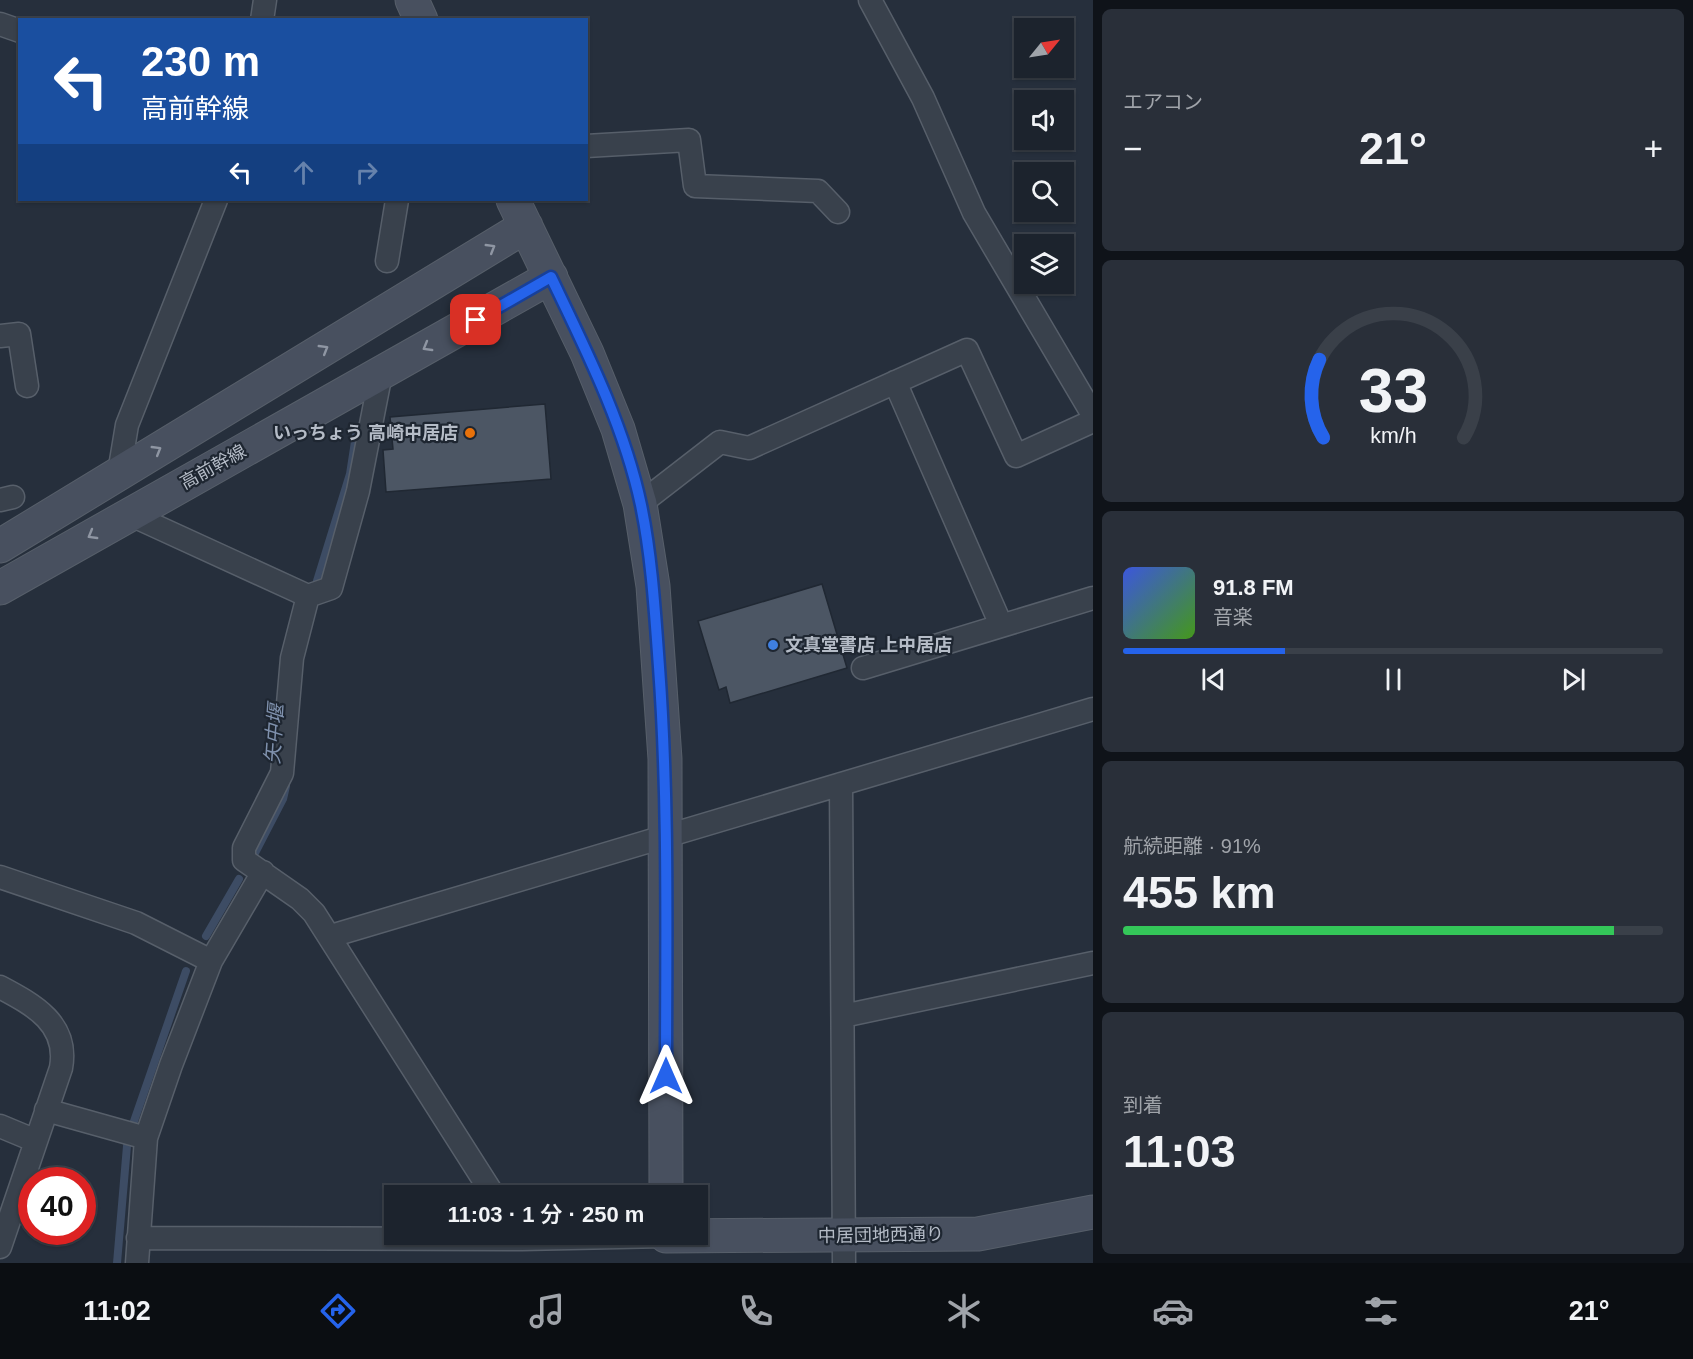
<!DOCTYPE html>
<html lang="ja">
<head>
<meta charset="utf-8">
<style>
  body { margin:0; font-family:Arial,"Noto Sans JP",sans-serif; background:#292f39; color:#f1f3f6; height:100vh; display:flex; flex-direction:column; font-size:22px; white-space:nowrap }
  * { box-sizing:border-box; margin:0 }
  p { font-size:20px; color:#a0a4aa }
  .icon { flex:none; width:33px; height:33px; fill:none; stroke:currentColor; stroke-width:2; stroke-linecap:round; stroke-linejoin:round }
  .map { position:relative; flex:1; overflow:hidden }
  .panel { display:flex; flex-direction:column; gap:9px; padding:9px; background:#0f1319; width:600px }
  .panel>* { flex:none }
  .top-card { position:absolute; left:18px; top:18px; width:570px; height:183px; border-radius:0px; box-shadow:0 2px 4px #0004,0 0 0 2px #3a4049; background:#1a4fa0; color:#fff; overflow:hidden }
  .needle { width:39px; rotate:60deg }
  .buttons { position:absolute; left:1014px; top:18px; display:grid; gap:12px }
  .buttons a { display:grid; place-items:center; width:60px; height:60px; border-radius:0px; background:#1c232d; box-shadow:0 2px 4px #0004,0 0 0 2px #3a4049; font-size:30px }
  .speed { position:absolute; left:18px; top:1167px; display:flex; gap:12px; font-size:30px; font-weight:700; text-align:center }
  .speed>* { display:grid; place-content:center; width:78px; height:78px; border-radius:50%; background:#1c232d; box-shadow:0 2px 4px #0004,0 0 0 2px #3a4049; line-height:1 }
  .speed .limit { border:9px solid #d22; background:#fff; color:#111 }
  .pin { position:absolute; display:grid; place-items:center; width:51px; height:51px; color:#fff; margin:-26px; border-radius:12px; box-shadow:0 3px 9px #0006 }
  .me { position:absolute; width:66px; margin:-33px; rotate:0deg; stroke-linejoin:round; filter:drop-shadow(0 0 4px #0008) }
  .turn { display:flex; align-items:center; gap:21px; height:126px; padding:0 24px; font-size:27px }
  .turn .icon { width:78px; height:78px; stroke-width:2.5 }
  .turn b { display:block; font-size:42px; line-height:51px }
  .lanes { display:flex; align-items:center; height:57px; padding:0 24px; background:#0003; justify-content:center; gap:30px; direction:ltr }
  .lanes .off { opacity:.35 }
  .big { font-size:45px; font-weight:600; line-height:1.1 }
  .panel .card { flex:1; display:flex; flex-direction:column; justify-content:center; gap:9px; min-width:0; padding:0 21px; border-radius:9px; background:#292f39 }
  .panel .dial { align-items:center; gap:0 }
  .dial svg { height:156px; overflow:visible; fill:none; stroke:#3a4049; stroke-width:7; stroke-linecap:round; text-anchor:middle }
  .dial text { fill:#f1f3f6; stroke:none }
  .song { display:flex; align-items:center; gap:18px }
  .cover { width:72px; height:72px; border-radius:9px; background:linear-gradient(135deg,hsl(230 70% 55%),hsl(100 70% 35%)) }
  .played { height:6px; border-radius:3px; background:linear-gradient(90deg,#2563eb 30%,#3a4049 30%) }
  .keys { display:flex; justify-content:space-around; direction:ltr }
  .heat { display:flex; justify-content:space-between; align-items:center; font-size:33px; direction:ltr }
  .charge { height:9px; border-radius:4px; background:linear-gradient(90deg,#34c759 91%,#3a4049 0) }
  .trip { position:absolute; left:384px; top:1185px; width:324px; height:60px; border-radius:0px; background:#1c232d; box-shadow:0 2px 4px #0004,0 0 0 2px #3a4049; font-weight:600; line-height:60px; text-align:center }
  .dock { display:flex; height:96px; justify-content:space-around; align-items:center; background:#0b0e12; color:#a0a4aa }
  .dock .icon { width:42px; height:42px }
  .dock .active { color:#2563eb }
  .dock b { font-size:27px; color:#f1f3f6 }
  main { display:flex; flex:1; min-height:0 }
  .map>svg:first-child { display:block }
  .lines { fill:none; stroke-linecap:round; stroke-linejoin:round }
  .stream { stroke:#3d4c64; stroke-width:8 }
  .building { fill:#4c5664; stroke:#202833; stroke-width:1.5 }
  .street-casing { stroke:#575f6a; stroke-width:25 }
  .secondary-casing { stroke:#575f6a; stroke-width:35 }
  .street { stroke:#39414c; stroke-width:22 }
  .secondary { stroke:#48505f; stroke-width:33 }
  .oneway { stroke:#8f96a3 }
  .route-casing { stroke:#184099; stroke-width:15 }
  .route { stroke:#2563eb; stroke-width:10 }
  .food-dot { fill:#e8710a; stroke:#1e2631; stroke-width:2 }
  .shop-dot { fill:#3f7fe0; stroke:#1e2631; stroke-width:2 }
  .labels { text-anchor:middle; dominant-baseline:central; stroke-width:4.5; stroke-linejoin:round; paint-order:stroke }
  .poi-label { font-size:18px; font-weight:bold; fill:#b5bcc7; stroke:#1e2631; text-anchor:end }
  .street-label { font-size:18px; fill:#b5bcc7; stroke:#1e2631 }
  .water-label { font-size:20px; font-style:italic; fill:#7f91ad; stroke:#1e2631 }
</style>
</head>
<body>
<main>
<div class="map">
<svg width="1093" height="1263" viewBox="0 0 1093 1263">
  <rect width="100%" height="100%" fill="#262f3c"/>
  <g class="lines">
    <!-- stream -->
    <path class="stream" d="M317 581 350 474 356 435
      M254 855 283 799 286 786
      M206 936 239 879
      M132 1127 186 971
      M117 1263 127 1146"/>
  </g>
  <!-- building -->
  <path class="building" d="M545 404 551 479 386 492 383 450 393 449 390 417Z
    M822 584 847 668 730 703 726 687 719 690 698 621Z"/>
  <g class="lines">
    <!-- street casing -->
    <g class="street-casing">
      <path id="street" d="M870 0 923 98 974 213 1093 415
        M262 20 265 0
        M0 24 20 31
        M586 146 689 140 695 186 818 191 838 212
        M387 261 397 200
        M0 336 19 334 27 386
        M895 382 1001 625
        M119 473 127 425 216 200
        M0 500 13 497
        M640 504 720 442 749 448 967 350 1016 456 1093 421
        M129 514 308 596 331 588 358 491 381 373
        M308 596 292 658 282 773 244 848V860L300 899 314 913 494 1196
        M863 668 1093 598
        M841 784 844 1263
        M0 877 136 923 211 961
        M331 936 1093 709
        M0 987C34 1005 69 1024 61 1068L0 1247
        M843 1016 1093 963
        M46 1110 146 1138
        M0 1126 36 1141
        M138 1238 522 1239 666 1236
        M137 1263 146 1138 171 1065 211 961 263 872"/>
    </g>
    <!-- secondary casing -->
    <g class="secondary-casing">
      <path id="secondary" d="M412 0 421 20
        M513 200 587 353 618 429 640 504 653 586 665 759 666 1196
        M0 546 526 226
        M0 588 551 277
        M666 1236 978 1234 1093 1212"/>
    </g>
    <!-- street -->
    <use href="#street" class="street"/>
    <!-- secondary -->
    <use href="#secondary" class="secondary"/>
  </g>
  <!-- one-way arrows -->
  <defs><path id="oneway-chevron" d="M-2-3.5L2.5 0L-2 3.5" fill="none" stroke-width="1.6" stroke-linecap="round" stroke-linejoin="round" transform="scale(1.5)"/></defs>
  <g class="oneway">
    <use href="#oneway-chevron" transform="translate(491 248) rotate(-31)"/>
    <use href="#oneway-chevron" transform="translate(427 347) rotate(150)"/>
    <use href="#oneway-chevron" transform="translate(324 349) rotate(-31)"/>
    <use href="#oneway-chevron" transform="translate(157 450) rotate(-31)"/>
    <use href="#oneway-chevron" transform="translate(92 535) rotate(150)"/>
  </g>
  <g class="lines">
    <!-- route casing -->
    <g class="route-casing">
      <path id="route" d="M476 320 551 277C586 350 624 425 641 505 652 558 655 613 659 667 669 803 666 940 666 1076"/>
    </g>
    <!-- route -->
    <use href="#route" class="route"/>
  </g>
  <!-- markers -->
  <circle class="food-dot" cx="470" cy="433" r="6"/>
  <circle class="shop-dot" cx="773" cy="645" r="6"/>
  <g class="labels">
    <!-- poi labels -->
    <g class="poi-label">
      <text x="458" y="433">いっちょう 高崎中居店</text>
      <text x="785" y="645" text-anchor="start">文真堂書店 上中居店</text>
    </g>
    <!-- street labels -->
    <g class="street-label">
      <text transform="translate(213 467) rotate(-29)">高前幹線</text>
      <text transform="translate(881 1235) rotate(-1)">中居団地西通り</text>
    </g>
    <!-- water labels -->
    <g class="water-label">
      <text transform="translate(274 734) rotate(-86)">矢中堰</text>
    </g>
  </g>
</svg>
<div class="buttons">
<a><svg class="needle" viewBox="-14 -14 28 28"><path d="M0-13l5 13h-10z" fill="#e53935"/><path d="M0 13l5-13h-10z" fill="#a0a4aa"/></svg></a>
<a><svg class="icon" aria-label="sound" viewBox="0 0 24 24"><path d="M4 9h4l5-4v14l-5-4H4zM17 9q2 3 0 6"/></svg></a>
<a><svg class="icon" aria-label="search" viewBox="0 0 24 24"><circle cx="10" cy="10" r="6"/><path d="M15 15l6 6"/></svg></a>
<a><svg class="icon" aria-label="layers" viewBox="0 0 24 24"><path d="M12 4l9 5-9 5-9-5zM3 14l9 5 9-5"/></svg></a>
</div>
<div class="speed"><div class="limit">40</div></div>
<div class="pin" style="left:476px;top:320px;background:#d93025"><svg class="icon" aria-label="arrive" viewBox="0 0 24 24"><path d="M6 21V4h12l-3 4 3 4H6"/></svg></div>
<svg class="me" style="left:666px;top:1076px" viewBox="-20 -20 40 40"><path d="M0-17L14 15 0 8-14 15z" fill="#2563eb" stroke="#fff" stroke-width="4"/></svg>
<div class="trip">11:03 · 1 分 · 250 m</div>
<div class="top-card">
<div class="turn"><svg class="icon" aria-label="left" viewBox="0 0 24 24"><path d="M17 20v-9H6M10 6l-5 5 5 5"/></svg><div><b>230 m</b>高前幹線</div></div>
<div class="lanes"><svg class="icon" aria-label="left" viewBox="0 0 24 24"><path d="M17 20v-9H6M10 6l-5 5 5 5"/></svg><svg class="icon off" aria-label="ahead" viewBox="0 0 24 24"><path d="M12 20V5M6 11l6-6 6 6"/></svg><svg class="icon off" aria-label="right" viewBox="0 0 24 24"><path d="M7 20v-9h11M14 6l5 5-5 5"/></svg></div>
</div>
</div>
<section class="panel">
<div class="card"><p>エアコン</p>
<div class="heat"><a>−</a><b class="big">21°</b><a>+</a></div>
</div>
<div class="card dial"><svg viewBox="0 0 100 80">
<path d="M14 69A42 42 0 1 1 86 69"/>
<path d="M14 69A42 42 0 0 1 12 29" stroke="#2563eb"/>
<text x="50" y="56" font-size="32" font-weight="700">33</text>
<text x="50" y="72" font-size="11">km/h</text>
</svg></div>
<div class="card">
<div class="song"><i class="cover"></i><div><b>91.8 FM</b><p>音楽</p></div></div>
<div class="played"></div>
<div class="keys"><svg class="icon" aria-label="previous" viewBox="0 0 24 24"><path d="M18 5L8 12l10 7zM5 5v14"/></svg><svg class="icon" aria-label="pause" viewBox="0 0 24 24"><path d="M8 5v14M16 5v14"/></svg><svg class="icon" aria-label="next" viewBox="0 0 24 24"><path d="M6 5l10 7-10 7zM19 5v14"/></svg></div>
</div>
<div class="card"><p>航続距離 · 91%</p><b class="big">455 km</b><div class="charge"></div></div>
<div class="card"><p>到着</p><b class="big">11:03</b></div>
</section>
</main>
<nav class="dock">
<b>11:02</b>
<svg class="icon active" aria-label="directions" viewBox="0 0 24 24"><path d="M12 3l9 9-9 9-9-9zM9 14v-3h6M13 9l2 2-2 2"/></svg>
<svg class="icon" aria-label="music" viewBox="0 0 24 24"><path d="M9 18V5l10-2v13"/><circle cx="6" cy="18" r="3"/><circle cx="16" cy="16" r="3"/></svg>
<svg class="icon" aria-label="phone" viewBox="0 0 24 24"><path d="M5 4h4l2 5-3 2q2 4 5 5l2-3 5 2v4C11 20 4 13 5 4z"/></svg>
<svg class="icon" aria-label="climate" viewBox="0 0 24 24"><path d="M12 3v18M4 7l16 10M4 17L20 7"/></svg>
<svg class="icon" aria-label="car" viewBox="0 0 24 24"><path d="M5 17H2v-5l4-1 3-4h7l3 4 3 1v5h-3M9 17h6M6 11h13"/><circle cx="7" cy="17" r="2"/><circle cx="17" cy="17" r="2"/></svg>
<svg class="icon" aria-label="filters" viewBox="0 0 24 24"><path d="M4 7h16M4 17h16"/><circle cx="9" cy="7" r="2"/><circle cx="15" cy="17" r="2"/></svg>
<b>21°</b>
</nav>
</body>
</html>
